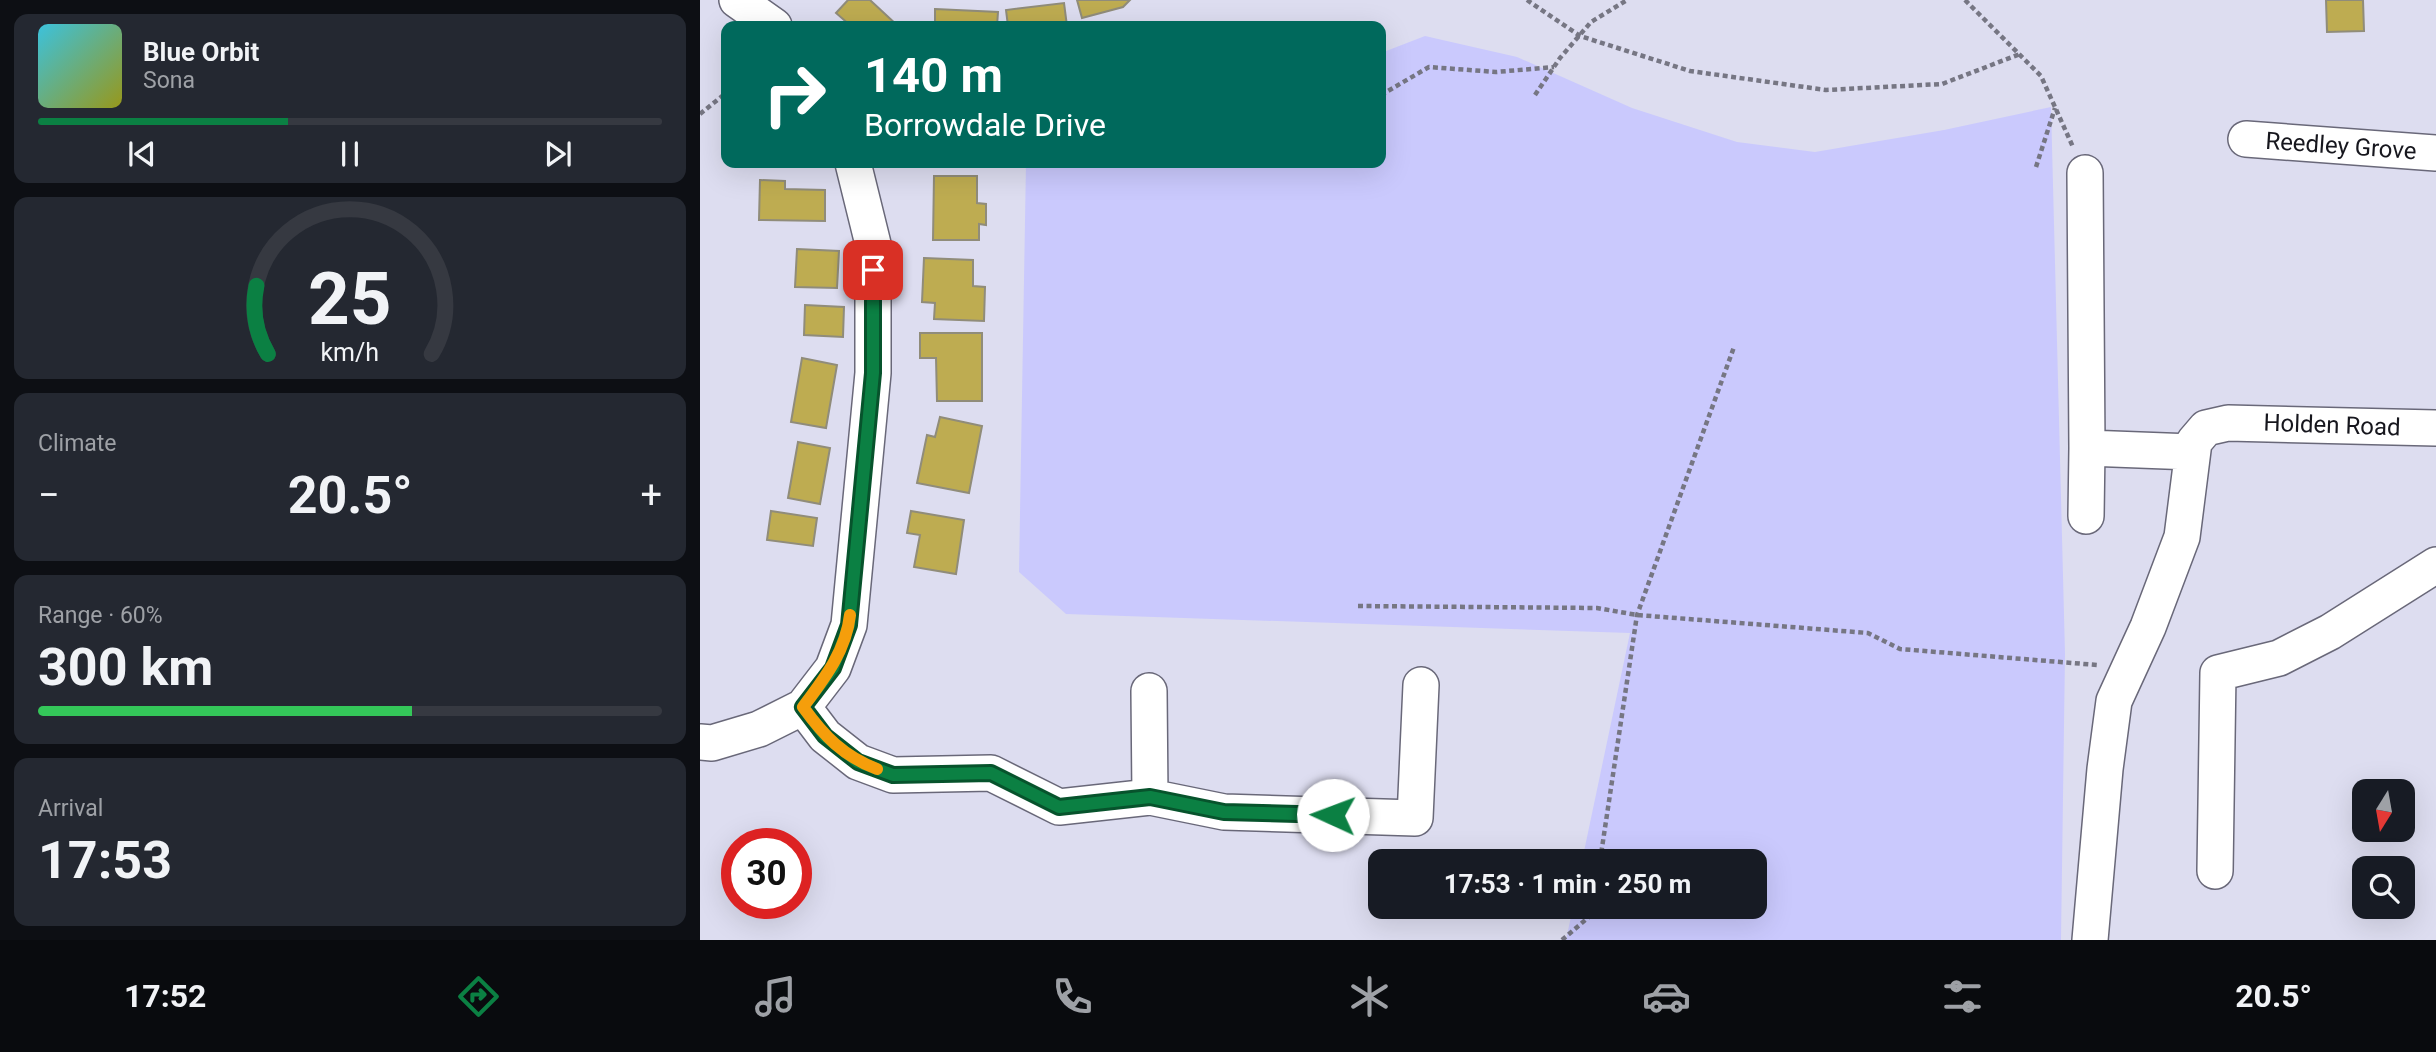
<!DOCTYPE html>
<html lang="en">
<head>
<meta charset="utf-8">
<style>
  body { margin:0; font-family:Roboto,sans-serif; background:#242831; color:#f1f3f6; height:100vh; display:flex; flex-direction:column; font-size:26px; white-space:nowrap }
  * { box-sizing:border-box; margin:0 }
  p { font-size:23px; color:#9ea1a6 }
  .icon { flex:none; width:38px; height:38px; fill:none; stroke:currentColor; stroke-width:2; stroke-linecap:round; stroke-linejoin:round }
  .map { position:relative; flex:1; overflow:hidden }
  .drawer { display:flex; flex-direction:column; gap:14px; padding:14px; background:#0d0f14; width:700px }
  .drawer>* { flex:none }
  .banner { position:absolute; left:21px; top:21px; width:665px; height:147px; border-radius:14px; box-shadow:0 7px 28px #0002; background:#00695c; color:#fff; overflow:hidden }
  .needle { width:46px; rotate:191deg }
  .controls { position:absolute; left:1652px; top:779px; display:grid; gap:14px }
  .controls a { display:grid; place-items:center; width:63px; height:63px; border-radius:14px; background:#171b24; box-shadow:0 7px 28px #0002; font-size:35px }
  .speed { position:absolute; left:21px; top:828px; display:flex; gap:14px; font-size:35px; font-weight:700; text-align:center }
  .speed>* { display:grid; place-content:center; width:91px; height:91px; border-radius:50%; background:#171b24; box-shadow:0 7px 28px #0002; line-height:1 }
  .speed .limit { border:10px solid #d22; background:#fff; color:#111 }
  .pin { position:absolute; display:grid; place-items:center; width:60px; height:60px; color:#fff; margin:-30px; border-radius:14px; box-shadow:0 4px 10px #0006 }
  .me { position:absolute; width:77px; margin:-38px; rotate:272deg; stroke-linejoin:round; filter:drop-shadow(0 0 5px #0008) }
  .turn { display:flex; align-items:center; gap:24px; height:147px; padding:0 28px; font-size:32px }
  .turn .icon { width:91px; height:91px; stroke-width:2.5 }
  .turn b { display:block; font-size:49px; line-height:60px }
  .big { font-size:52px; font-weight:700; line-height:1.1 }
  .drawer .widget { flex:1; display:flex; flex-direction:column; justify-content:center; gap:10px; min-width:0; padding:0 24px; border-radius:14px; background:#242831 }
  .drawer .dial { align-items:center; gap:0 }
  .dial svg { height:182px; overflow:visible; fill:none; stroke:#363941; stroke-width:7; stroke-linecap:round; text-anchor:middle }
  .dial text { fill:#f1f3f6; stroke:none }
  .song { display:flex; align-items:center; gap:21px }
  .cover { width:84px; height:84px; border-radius:10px; background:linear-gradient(135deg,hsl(190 70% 55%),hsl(60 70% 35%)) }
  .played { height:7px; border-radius:4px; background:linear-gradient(90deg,#0b8043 40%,#363941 40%) }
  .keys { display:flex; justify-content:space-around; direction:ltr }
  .heat { display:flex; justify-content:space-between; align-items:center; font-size:38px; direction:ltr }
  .charge { height:10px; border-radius:5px; background:linear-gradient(90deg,#34c759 60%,#363941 0) }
  .trip { position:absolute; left:668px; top:849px; width:399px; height:70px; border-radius:14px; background:#171b24; box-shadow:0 7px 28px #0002; font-weight:700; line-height:70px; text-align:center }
  .tabs { display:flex; height:112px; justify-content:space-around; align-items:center; background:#090b0e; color:#9ea1a6 }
  .tabs .icon { width:49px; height:49px }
  .tabs .on { color:#0b8043 }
  .tabs b { font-size:32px; color:#f1f3f6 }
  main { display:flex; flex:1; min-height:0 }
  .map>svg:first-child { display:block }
  .green { fill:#cac9fd }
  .building { fill:#beac51; stroke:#908c7a; stroke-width:2 }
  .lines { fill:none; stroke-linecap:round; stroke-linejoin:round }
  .minor-casing { stroke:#696879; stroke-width:38 }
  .path { stroke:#767683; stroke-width:4.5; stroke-dasharray:5 3.5; stroke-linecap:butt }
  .minor { stroke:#fff; stroke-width:35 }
  .route-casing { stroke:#07532c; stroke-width:18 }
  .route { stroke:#0b8043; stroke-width:12 }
  .slow { stroke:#f59e0b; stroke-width:12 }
  .labels { text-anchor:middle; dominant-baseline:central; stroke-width:7; stroke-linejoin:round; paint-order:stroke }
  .street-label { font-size:24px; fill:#16161d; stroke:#fff }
</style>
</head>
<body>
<main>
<section class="drawer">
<div class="widget">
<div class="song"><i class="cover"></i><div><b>Blue Orbit</b><p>Sona</p></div></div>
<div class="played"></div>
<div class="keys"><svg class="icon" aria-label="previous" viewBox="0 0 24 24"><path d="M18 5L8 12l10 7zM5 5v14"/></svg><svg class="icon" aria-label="pause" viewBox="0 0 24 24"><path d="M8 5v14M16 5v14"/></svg><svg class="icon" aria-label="next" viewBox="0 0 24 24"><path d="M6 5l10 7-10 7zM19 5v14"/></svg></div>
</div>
<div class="widget dial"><svg viewBox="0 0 100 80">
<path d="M14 69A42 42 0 1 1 86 69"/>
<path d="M14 69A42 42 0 0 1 9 39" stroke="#0b8043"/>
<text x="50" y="56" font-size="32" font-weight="700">25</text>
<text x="50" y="72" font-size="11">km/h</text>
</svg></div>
<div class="widget"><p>Climate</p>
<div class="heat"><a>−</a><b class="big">20.5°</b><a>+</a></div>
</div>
<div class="widget"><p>Range · 60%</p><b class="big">300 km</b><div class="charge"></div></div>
<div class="widget"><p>Arrival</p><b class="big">17:53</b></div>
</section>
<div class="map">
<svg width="1736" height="940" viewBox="0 0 1736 940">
  <rect width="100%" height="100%" fill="#ddddf0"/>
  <!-- green -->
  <path class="green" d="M725 36 817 57 932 108 1037 142 1115 152 1244 130 1351 107 1365 654 1361 940H866L873 907 1055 906V861H882L930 633 366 614 319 572 326 163H681V53Z"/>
  <!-- building -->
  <path class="building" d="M148 0H170L198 26H151L136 13Z
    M377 0H430L423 7 382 18Z
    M1626 0H1663L1664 31 1627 32Z
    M364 3 367 26H308L306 10Z
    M235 9 298 12 297 26H235Z
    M234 176H277V203L286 204V225L279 224V240H233Z
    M60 180 85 181V189L125 190V221L59 220Z
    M97 249 139 251 137 288 95 287Z
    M224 258 273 260V286L285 287 284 321 234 319 235 303 222 302Z
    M105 305 144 307 143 337 104 335Z
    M220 333H282V401H237L236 358H220Z
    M102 358 137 365 126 428 91 422Z
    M240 417 282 426 269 493 217 483 227 435 235 437Z
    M98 442 130 448 120 504 88 498Z
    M71 511 117 518 113 546 67 540Z
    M211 511 264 520 256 574 214 567 220 535 207 533Z"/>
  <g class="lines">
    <!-- minor casing -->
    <g class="minor-casing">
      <path id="minor" d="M37 0 74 26
        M1546 139 1736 153
        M1385 173 1387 448
        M1386 516 1387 448 1492 452
        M449 691 450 797
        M103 707 125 736 158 762 193 775 291 773 359 807 450 797 524 812 715 818 721 685
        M0 742 12 743 59 729 103 707 133 668 149 625 173 373V244L153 163
        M1515 871 1518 673 1579 658 1630 632 1736 565
        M1390 940 1405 769 1414 701 1448 627 1482 537 1494 442 1506 428 1528 423 1736 428"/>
    </g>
    <!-- path -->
    <path class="path" d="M827 0 880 36 990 71 1126 90 1242 84 1320 54
      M1265 0 1341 76 1373 147
      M681 95 729 67 796 72 854 67
      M835 95 860 58 891 22 927 0
      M0 114 26 93
      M1336 167 1355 108
      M658 606 897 608 937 615 1168 633 1200 649 1397 665
      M900 861 937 615 1034 347
      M862 940 890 916 892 906"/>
    <!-- minor -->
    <use href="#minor" class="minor"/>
  </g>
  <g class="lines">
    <!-- route casing -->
    <g class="route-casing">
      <path id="route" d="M173 270V373L149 625 133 668 103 707 125 736 158 762 193 775 291 773 359 807 450 797 524 812 633 815"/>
    </g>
    <!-- route -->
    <use href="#route" class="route"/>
    <!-- slow -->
    <path class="slow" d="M150 615C146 651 124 679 103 707 124 736 143 756 177 769"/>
  </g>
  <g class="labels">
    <!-- street labels -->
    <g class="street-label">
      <text transform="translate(1641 146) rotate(4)">Reedley Grove</text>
      <text transform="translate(1632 425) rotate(2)">Holden Road</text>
    </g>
  </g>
</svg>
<div class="controls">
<a><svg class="needle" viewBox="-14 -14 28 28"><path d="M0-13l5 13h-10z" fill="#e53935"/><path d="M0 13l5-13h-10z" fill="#9ea1a6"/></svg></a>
<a><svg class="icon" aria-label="search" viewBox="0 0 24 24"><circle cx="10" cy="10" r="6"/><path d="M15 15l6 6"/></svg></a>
</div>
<div class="speed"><div class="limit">30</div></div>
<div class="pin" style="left:173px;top:270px;background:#d93025"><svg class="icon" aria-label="arrive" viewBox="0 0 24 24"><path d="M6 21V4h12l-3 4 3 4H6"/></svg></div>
<svg class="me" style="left:633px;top:815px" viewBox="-20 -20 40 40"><circle r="19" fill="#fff"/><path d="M0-13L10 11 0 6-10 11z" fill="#0b8043"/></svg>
<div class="trip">17:53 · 1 min · 250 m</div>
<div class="banner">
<div class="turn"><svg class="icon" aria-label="right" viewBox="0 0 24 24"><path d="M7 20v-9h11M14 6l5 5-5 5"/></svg><div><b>140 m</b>Borrowdale Drive</div></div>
</div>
</div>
</main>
<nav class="tabs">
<b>17:52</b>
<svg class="icon on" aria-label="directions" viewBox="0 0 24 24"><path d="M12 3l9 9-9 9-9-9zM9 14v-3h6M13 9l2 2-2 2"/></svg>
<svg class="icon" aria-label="music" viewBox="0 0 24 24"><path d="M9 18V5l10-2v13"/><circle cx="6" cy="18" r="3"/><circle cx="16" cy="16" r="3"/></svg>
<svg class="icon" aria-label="phone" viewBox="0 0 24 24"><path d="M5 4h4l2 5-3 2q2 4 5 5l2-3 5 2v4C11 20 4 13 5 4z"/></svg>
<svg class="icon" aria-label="climate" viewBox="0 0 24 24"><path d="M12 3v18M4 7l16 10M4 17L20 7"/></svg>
<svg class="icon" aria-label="car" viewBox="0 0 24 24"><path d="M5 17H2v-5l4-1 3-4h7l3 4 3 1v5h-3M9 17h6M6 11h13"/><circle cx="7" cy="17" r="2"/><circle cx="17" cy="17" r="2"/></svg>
<svg class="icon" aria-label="filters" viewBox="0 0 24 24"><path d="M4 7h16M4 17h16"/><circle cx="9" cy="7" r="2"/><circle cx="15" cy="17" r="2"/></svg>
<b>20.5°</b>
</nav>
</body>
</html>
